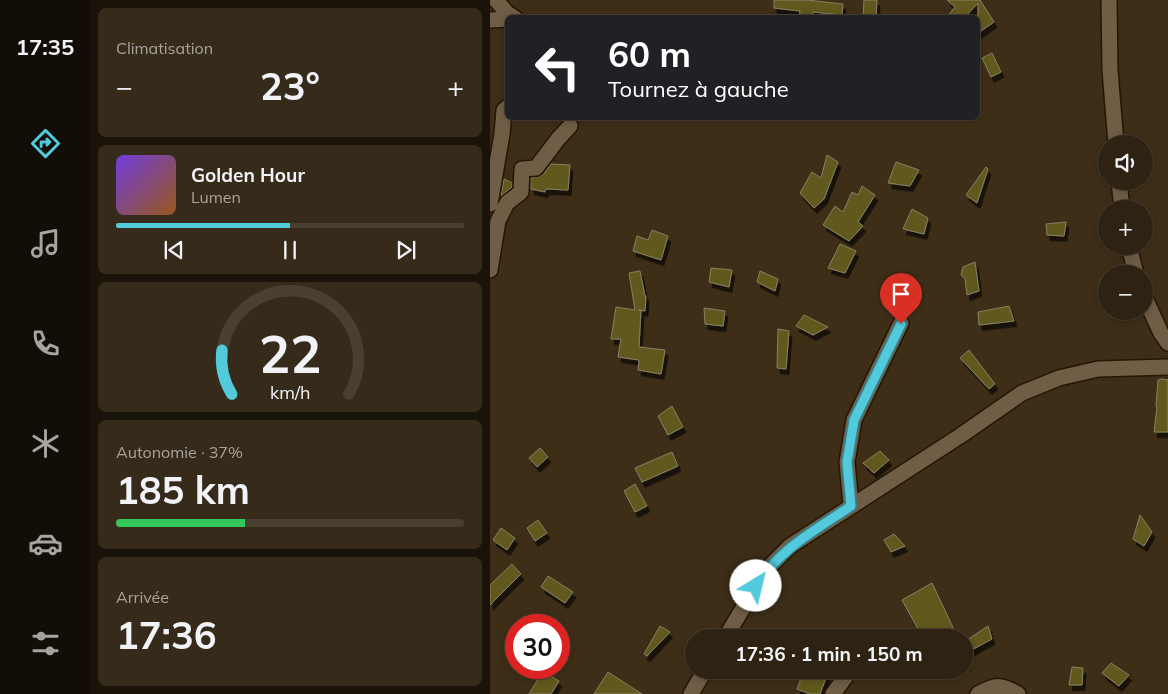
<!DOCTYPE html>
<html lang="fr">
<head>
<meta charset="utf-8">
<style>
  body { margin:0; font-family:Mulish,sans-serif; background:#362a1b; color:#f1f3f6; height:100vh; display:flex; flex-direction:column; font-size:19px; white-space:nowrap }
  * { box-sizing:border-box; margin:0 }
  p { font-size:16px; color:#a7a49f }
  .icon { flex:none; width:28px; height:28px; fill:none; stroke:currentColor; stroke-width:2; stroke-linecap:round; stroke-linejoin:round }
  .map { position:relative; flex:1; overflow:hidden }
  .side { display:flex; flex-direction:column; gap:8px; padding:8px; background:#19130a; width:400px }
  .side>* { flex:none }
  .hud { position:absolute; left:15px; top:15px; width:475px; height:105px; border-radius:8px; box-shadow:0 2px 8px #0003,0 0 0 1px #493f32; background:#202124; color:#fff; overflow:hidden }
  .fabs { position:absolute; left:608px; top:135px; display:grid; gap:10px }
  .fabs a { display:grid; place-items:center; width:55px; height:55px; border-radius:50%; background:#2e2212; box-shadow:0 2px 8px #0003,0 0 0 1px #493f32; font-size:25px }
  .speed { position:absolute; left:15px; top:614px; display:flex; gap:10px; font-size:25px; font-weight:700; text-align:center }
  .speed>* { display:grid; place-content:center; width:65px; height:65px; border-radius:50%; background:#2e2212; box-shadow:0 2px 8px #0003,0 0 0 1px #493f32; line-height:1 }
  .speed .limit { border:8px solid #d22; background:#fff; color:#111 }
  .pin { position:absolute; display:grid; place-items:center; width:42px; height:42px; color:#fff; margin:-51px -21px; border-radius:50% 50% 50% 0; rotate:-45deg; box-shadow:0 0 5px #0007 }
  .pin .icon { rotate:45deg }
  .me { position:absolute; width:55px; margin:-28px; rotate:36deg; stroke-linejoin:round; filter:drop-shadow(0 0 4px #0008) }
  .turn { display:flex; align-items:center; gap:18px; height:105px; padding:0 20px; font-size:22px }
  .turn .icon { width:65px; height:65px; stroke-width:2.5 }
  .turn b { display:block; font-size:35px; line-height:42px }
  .big { font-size:38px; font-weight:700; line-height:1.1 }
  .side .tile { flex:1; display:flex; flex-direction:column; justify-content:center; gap:8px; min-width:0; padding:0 18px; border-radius:8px; background:#362a1b }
  .side .dial { align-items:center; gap:0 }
  .dial svg { height:130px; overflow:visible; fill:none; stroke:#493f32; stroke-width:7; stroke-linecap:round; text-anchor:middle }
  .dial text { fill:#f1f3f6; stroke:none }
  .song { display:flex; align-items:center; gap:15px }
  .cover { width:60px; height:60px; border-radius:8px; background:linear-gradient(135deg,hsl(260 70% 55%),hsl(30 70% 35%)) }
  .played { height:5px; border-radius:2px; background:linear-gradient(90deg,#53cadc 50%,#493f32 50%) }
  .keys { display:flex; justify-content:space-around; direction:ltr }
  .heat { display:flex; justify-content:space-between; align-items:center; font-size:28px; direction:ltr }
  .charge { height:8px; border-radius:4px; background:linear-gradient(90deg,#34c759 37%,#493f32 0) }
  .trip { position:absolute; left:195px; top:629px; width:288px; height:50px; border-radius:25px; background:#2e2212; box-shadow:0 2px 8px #0003,0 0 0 1px #493f32; font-weight:700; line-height:50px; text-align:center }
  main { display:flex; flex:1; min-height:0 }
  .dock { display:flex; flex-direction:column; width:90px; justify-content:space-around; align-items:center; background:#120e07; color:#a7a49f }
  .dock .icon { width:35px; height:35px }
  .dock .selected { color:#53cadc }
  .dock b { font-size:22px; color:#f1f3f6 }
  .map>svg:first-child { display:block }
  .building { fill:#61581e; stroke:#858164; filter:url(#shadow) }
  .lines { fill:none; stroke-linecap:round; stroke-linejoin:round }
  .street-casing { stroke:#251602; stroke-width:18 }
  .street { stroke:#6f5d46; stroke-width:15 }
  .route-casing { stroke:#36838f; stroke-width:12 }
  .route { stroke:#53cadc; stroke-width:9 }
</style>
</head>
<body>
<main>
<nav class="dock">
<b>17:35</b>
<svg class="icon selected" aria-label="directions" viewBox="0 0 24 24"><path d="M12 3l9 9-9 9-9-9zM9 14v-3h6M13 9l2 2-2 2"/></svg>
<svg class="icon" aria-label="music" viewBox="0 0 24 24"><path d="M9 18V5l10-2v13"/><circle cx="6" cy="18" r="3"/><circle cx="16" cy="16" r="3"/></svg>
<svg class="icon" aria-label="phone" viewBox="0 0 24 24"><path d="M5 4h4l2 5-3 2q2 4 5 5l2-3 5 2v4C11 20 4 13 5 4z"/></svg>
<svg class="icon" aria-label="climate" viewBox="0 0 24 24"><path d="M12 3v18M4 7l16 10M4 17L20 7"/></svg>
<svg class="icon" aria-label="car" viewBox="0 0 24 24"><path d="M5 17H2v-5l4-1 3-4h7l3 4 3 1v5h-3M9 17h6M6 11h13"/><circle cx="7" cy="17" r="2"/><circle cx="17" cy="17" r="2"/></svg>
<svg class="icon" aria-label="filters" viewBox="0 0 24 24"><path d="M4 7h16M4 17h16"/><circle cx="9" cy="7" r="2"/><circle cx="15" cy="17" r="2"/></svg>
</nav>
<section class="side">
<div class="tile"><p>Climatisation</p>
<div class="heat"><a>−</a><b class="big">23°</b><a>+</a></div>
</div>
<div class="tile">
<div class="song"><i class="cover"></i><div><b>Golden Hour</b><p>Lumen</p></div></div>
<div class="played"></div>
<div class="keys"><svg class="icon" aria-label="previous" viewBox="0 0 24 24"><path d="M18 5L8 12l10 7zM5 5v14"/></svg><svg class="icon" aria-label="pause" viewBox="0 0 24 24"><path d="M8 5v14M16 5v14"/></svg><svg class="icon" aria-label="next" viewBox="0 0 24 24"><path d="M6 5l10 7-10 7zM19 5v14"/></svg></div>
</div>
<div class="tile dial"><svg viewBox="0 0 100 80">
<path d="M14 69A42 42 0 1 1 86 69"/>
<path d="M14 69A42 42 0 0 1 8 42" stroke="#53cadc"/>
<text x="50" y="56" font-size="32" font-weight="700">22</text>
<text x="50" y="72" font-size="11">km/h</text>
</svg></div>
<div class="tile"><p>Autonomie · 37%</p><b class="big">185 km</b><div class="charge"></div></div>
<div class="tile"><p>Arrivée</p><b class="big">17:36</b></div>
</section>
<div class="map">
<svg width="678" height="694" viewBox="0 0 678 694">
  <defs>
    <filter id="shadow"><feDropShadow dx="3" dy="5.5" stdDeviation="0" flood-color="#0009"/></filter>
  </defs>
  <rect width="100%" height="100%" fill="#3e2e18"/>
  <!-- building -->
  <path class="building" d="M284 0H317L353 4 352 15 323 12 322 18H309L310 11 284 8Z
    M374 0H387L386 18H373Z
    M457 0H490L504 22 488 33V3L474 18H456L465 7Z
    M502 53 511 72 501 77 492 58Z
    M337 155 348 162 334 199 324 208 310 193 322 172 331 178Z
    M406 162 429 170 420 186 398 183Z
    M61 164 80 165 78 190 56 189 55 192 41 189V178L53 175Z
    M496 167 498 169 487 203 476 195Z
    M14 179 22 183V187L11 196Z
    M372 186 385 195 368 222 373 226 359 241 333 225 345 206 353 212 362 192 368 195Z
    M422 209 438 218 434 234 413 229Z
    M576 222 574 236 557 235 556 224Z
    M162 230 178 236 171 260 143 251 147 236 158 240Z
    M350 244 366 251 355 273 338 268Z
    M485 262 489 291 477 295 475 279 471 275 473 267Z
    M221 268 242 270 239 287 219 282Z
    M150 271 155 296H156L155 311 148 310H151L149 347 175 350 171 374 148 370 149 360 128 357 131 339H121L126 307 145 310 139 273Z
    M270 271 288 279 285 291 267 282Z
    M519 306 524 321 489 325 488 312Z
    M214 308 235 311 233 326 215 324Z
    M314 315 338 327 323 335 306 326Z
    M288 329 299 331 296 369 287 368Z
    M479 350 505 384 499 389 470 358Z
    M671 379 678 380V432H664L667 407 666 406 668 380Z
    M182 406 193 427 178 435 168 416Z
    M50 448 58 457 47 467 39 458Z
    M390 451 399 460 384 473 373 463Z
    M182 452 188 466 152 482 145 468Z
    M145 484 157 506 145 512 134 491Z
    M650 515 662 532 654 546 643 539Z
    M48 520 57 533 45 541 37 528Z
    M11 528 25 538 17 550 3 540Z
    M404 534 415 546 401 552 394 540Z
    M22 564 31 574 0 605V585Z
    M58 576 83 592 75 603 51 587Z
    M442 583 468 638H433L412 600Z
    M170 626 180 632 157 656 154 654Z
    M498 626 502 639 474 654V642Z
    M621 663 639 675 629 686 612 673Z
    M582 667 593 668 592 685H579Z
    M314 670H339L330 694H320L307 689Z
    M53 671 69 681 61 694H39Z
    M118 672 152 694H104Z"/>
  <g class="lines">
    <!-- street casing -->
    <g class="street-casing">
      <path id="street" d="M6 0 17 13 25 18
        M619 0 620 70 626 144
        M0 20 18 19
        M629 181 632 209
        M0 204 12 134 14 110 18 107
        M639 246 646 274
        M0 270 8 221 17 203 31 192 32 169 46 168 68 139 80 126
        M654 296 671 333 678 343
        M361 506 357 462 364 420 411 323
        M235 638 276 570 300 546 470 436 532 393 569 378 608 369 678 367
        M201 694 215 670
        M343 694 356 676
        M488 694C506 684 510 684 528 694"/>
    </g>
    <!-- street -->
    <use href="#street" class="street"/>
  </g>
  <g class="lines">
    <!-- route casing -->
    <g class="route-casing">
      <path id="route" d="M266 586C291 548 324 531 361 506L357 462 364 420 411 324"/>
    </g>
    <!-- route -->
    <use href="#route" class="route"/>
  </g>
</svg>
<div class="fabs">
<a><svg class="icon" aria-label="sound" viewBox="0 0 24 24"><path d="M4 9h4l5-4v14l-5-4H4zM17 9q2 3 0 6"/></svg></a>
<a>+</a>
<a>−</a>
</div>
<div class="speed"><div class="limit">30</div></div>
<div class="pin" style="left:411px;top:324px;background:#d93025"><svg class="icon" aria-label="arrive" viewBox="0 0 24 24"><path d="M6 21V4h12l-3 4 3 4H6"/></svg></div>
<svg class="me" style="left:266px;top:586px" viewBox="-20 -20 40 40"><circle r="19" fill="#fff"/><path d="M0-13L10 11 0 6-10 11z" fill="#53cadc"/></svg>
<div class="trip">17:36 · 1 min · 150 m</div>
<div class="hud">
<div class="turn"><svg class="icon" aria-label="left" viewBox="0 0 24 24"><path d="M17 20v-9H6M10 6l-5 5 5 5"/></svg><div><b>60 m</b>Tournez à gauche</div></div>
</div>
</div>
</main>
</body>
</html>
